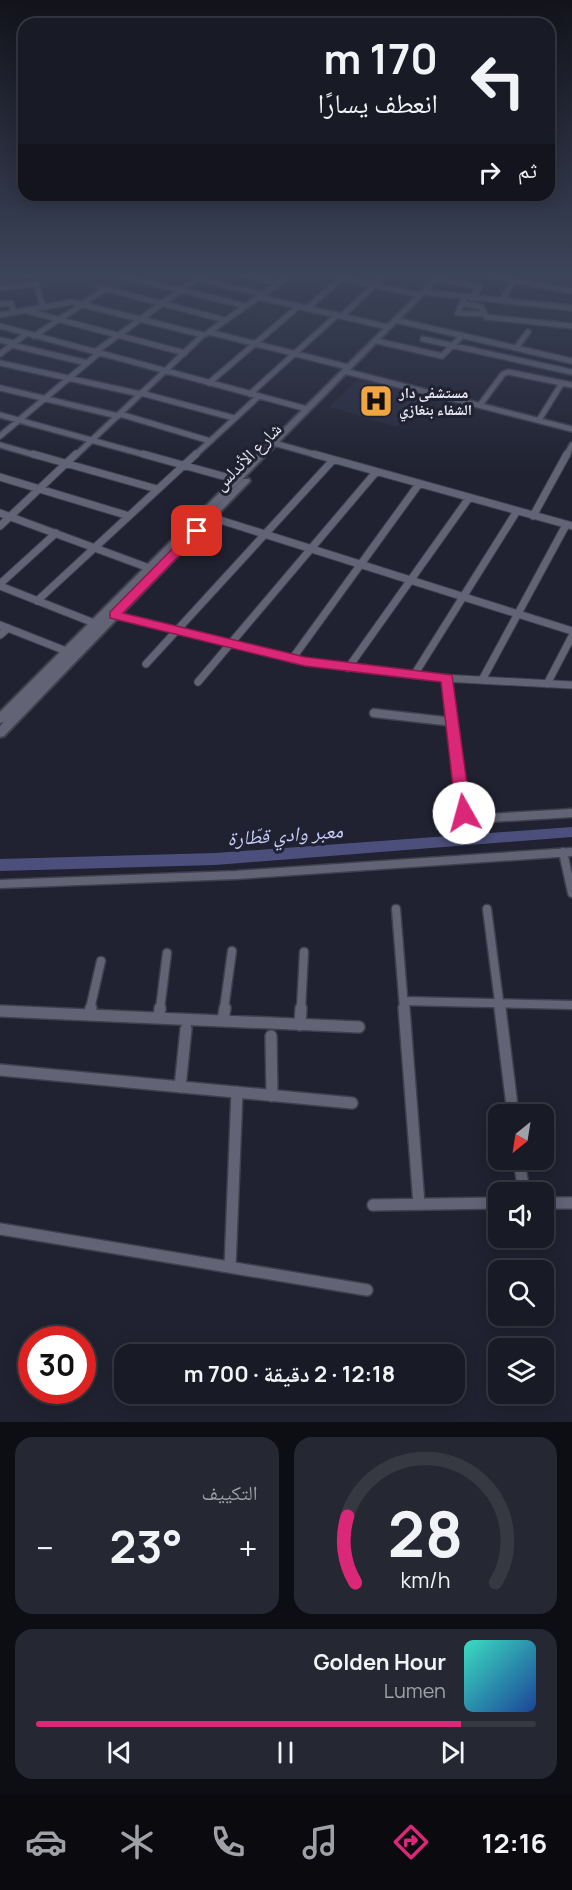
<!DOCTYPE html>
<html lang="ar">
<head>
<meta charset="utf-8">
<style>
  body { margin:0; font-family:Manrope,"Noto Naskh Arabic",sans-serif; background:#252732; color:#f1f3f6; direction:rtl; height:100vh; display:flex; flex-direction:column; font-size:22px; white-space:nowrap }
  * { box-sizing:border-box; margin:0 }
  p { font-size:20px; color:#9fa1a7 }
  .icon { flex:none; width:33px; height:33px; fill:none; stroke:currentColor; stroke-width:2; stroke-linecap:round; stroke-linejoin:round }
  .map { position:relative; height:1422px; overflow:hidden; direction:ltr }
  .side { display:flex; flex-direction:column; gap:15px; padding:15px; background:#0d0e14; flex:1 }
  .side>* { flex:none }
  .top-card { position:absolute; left:18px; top:18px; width:537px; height:183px; border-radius:18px; box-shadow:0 3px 15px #0003,0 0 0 2px #363842; direction:rtl; background:#181a25; color:#f1f3f6; overflow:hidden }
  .needle { width:39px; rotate:210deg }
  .fabs { position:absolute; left:488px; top:1104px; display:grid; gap:12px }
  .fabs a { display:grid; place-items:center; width:66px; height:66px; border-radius:12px; background:#181a25; box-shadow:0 3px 15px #0003,0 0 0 2px #363842; font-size:30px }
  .speed { position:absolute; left:18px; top:1326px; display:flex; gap:12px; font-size:30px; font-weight:700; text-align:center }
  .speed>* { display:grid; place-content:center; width:78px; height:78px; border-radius:50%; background:#181a25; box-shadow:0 3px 15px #0003,0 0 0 2px #363842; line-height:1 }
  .speed .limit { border:9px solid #d22; background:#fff; color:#111 }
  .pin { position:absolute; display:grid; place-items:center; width:51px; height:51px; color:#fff; margin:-26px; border-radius:12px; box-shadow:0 3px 9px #0006 }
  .me { position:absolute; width:66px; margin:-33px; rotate:353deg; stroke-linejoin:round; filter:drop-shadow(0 0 4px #0008) }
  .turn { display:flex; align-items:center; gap:21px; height:126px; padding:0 18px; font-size:27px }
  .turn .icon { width:78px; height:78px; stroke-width:2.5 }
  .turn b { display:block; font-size:42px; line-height:51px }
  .then { display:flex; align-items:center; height:57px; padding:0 18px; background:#0003; gap:12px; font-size:22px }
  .big { font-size:45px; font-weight:700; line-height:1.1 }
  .side .card { flex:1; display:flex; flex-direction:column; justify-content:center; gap:9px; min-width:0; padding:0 21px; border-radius:18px; background:#252732 }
  .side .dial { align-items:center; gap:0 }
  .dial svg { height:156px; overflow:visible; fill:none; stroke:#363842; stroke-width:7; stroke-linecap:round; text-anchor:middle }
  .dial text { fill:#f1f3f6; stroke:none }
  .song { display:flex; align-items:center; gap:18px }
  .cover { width:72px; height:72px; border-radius:9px; background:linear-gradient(135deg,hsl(170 70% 55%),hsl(220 70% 35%)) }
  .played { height:6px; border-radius:3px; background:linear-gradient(90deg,#db2777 85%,#363842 85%) }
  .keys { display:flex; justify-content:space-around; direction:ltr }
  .heat { display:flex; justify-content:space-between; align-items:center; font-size:33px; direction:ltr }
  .side .tiles { flex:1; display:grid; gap:15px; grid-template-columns:1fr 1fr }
  .card:last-child { grid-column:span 2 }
  .trip { position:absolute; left:114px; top:1344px; width:351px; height:60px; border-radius:18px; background:#181a25; box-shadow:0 3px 15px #0003,0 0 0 2px #363842; font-weight:700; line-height:60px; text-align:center; direction:rtl }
  .tab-bar { display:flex; height:96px; justify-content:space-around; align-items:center; background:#0a0a0f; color:#9fa1a7 }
  .tab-bar .icon { width:42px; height:42px }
  .tab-bar .current { color:#db2777 }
  .tab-bar b { font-size:27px; color:#f1f3f6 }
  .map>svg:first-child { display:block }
  .built { fill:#282a3f }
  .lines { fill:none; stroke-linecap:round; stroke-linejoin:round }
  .river { fill:#4c4f7c; fill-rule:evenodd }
  .minor-far3-casing { stroke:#3f404c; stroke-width:8 }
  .minor-far2-casing { stroke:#3f404c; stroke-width:9 }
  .minor-far1-casing { stroke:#3f404c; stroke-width:11 }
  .minor-casing { stroke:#3f404c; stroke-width:14 }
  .secondary-casing { stroke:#3f404c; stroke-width:4 }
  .minor-far3 { stroke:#626476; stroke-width:5 }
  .minor-far2 { stroke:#626476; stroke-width:7 }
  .minor-far1 { stroke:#626476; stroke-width:8 }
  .minor { stroke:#626476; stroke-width:11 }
  .secondary { fill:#626476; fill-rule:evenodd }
  .route { fill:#db2777; stroke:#8e194d; stroke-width:1.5 }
  .labels { text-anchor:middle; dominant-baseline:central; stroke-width:6; stroke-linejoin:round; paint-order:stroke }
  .far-poi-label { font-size:15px; font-weight:bold; fill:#e6e7f2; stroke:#202231; text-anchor:start }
  .street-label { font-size:18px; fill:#e6e7f2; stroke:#202231 }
  .water-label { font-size:20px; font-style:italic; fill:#c9cefa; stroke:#202231 }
</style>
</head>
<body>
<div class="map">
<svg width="572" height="1422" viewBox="0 0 572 1422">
  <rect width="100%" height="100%" fill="#202231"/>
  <!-- built -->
  <path class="built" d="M483 273H572V289Z
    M361 376 428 394 397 427 329 407Z"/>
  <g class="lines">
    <!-- river -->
    <path class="river" d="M572 827V837L215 865 0 871V859L215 853Z"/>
    <!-- minor-far3 casing -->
    <g class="minor-far3-casing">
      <path id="minor-far3" d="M23 273 37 276
        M185 273 201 276
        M238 273 279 283
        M322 273 420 295
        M472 273 572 291
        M198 279 263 294
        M437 279 480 287 472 298
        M99 287 225 320
        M0 288 36 284 43 307
        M181 290 246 306
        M181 290 206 273
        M423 292 572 308
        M258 297 388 327
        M464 298 462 303 481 307 486 317 572 326
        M502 301 514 280
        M462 303 458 313 483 314
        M0 304 11 303 14 312
        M82 304 105 289
        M307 308 348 273
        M27 311 185 353
        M0 315 72 302 203 335 75 456
        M342 316 387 273
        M395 320 572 361
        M0 326 307 409
        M209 332 348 367
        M206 334 293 273
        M34 336 83 304
        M423 339 572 372
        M0 340 14 343
        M377 341 442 356 462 336
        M12 345 87 363
        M516 348 528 332
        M95 352 181 290 106 273
        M0 354 26 334
        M0 363 140 394
        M344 371 572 429
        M209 383 299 306
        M0 388 118 416
        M141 393 234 418
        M250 394 337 315
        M480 405 503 374 508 372 562 383
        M120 414 210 441
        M0 415 149 456
        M539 420 562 383 572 385
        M0 436 99 353
        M274 443 320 456
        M0 445 38 456
        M194 456 259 396
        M566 456 572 445"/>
    </g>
    <!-- minor-far2 casing -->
    <g class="minor-far2-casing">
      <path id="minor-far2" d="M33 454 157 489
        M143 454 237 480
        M314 454 572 526
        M0 477 129 516
        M0 513 149 568
        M204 515 572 631
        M533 516 567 454
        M0 526 76 454
        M0 584 56 533
        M0 586 94 623
        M37 601 196 454
        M114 615 305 662 443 678 572 685
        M0 625 71 653
        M0 635 8 628
        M292 659 419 484
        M146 664 333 460
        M348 668 469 498
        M414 675 517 511
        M447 678 449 695
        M482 680 566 525
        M198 682 376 472
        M547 684 572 636"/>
    </g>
    <!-- minor-far1 casing -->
    <g class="minor-far1-casing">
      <path id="minor-far1" d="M449 693 464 813 473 819 572 813
        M374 713 453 722
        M563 852 572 893
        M0 884 236 875 572 852
        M396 909 404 1009
        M487 909 500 1009
        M404 1001 572 1005
        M90 1009 101 961
        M160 1009 167 953
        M224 1009 232 951
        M301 1009 304 952"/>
    </g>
    <!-- minor casing -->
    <g class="minor-casing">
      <path id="minor" d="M404 1008 419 1204
        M500 1008 513 1114
        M0 1011 359 1027
        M89 1015 91 1008
        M159 1018 160 1008
        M223 1021 225 1008
        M300 1025 301 1008
        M271 1036 272 1096
        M0 1070 352 1103
        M180 1087 186 1029
        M519 1160 524 1192
        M543 1203H572
        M373 1205 498 1203
        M0 1229 367 1290
        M230 1267 237 1092"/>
    </g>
    <!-- secondary casing -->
    <g class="secondary-casing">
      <path id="secondary" d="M439 273H445L4 722 0 723V712Z
        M243 479H249L250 481 4 736 0 737V726Z"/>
    </g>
    <!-- minor-far3 -->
    <use href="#minor-far3" class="minor-far3"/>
    <!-- minor-far2 -->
    <use href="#minor-far2" class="minor-far2"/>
    <!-- minor-far1 -->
    <use href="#minor-far1" class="minor-far1"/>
    <!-- minor -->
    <use href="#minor" class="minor"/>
    <!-- secondary -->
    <use href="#secondary" class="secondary"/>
  </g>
  <!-- sky -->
  <linearGradient id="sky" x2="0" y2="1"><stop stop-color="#12131b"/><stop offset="0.58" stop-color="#3c445a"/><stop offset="1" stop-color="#3c445a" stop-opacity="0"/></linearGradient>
  <rect width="572" height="472" fill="url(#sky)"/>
  <!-- route -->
  <path class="route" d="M193 528 203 531 123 613 305 657 452 675 471 813 469 817H458L456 813 441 682 305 666 110 618V612Z"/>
  <!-- icons -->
  <defs>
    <g id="hospital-square" transform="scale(1.725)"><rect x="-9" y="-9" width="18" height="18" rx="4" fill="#f1a540" stroke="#202231"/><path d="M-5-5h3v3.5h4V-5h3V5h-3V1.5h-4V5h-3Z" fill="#111"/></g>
  </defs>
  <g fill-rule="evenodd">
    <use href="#hospital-square" x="376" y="401"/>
  </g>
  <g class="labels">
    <!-- far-poi labels -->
    <g class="far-poi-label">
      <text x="399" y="392">مستشفى دار<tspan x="399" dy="17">الشفاء بنغازي</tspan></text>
    </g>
    <!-- street labels -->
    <g class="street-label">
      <text transform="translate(247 456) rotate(-45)">شارع الأندلس</text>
    </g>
    <!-- water labels -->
    <g class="water-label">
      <text transform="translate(285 834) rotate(-4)">معبر وادي قطّارة</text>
    </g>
  </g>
</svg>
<div class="fabs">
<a><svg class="needle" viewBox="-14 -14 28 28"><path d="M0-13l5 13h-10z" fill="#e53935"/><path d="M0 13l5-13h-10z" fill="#9fa1a7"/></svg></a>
<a><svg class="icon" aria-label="sound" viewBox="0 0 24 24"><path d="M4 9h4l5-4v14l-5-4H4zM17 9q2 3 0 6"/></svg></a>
<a><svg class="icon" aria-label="search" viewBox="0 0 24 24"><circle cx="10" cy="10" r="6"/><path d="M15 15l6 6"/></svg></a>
<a><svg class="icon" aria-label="layers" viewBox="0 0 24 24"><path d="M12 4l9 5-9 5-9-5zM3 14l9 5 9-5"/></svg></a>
</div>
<div class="speed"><div class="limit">30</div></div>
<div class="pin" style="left:197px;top:531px;background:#d93025"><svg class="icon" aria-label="arrive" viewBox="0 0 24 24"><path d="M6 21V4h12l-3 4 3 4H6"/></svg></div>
<svg class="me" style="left:464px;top:813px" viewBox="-20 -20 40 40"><circle r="19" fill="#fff"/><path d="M0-13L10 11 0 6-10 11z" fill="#db2777"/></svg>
<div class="trip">12:18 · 2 دقيقة · 700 m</div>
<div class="top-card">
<div class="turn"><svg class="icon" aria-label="left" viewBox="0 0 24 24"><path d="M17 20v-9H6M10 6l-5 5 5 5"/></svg><div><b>170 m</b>انعطف يسارًا</div></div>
<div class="then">ثم<svg class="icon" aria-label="right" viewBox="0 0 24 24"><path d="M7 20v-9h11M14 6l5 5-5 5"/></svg></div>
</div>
</div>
<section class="side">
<div class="tiles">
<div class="card dial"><svg viewBox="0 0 100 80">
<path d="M14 69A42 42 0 1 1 86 69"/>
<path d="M14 69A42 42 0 0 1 10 35" stroke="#db2777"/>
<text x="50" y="56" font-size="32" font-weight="700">28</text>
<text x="50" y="72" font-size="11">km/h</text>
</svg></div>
<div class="card"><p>التكييف</p>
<div class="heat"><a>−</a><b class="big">23°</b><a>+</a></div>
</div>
<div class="card">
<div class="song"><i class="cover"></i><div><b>Golden Hour</b><p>Lumen</p></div></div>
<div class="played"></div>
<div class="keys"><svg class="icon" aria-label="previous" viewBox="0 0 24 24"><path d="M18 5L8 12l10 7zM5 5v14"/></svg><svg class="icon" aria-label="pause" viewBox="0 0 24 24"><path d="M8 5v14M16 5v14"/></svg><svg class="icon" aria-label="next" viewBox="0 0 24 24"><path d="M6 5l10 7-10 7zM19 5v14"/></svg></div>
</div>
</div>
</section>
<nav class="tab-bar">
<b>12:16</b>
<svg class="icon current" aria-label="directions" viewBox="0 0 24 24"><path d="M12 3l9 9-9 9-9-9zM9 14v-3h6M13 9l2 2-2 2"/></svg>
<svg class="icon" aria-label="music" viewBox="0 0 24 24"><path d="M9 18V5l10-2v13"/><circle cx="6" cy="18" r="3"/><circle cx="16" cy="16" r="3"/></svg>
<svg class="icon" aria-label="phone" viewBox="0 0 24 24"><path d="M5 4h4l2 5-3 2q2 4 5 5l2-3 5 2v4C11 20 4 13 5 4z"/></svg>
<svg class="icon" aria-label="climate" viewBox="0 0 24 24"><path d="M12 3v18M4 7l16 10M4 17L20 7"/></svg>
<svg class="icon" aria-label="car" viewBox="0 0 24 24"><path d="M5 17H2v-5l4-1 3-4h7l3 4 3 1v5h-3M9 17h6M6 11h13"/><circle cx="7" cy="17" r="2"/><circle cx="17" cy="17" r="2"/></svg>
</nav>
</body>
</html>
